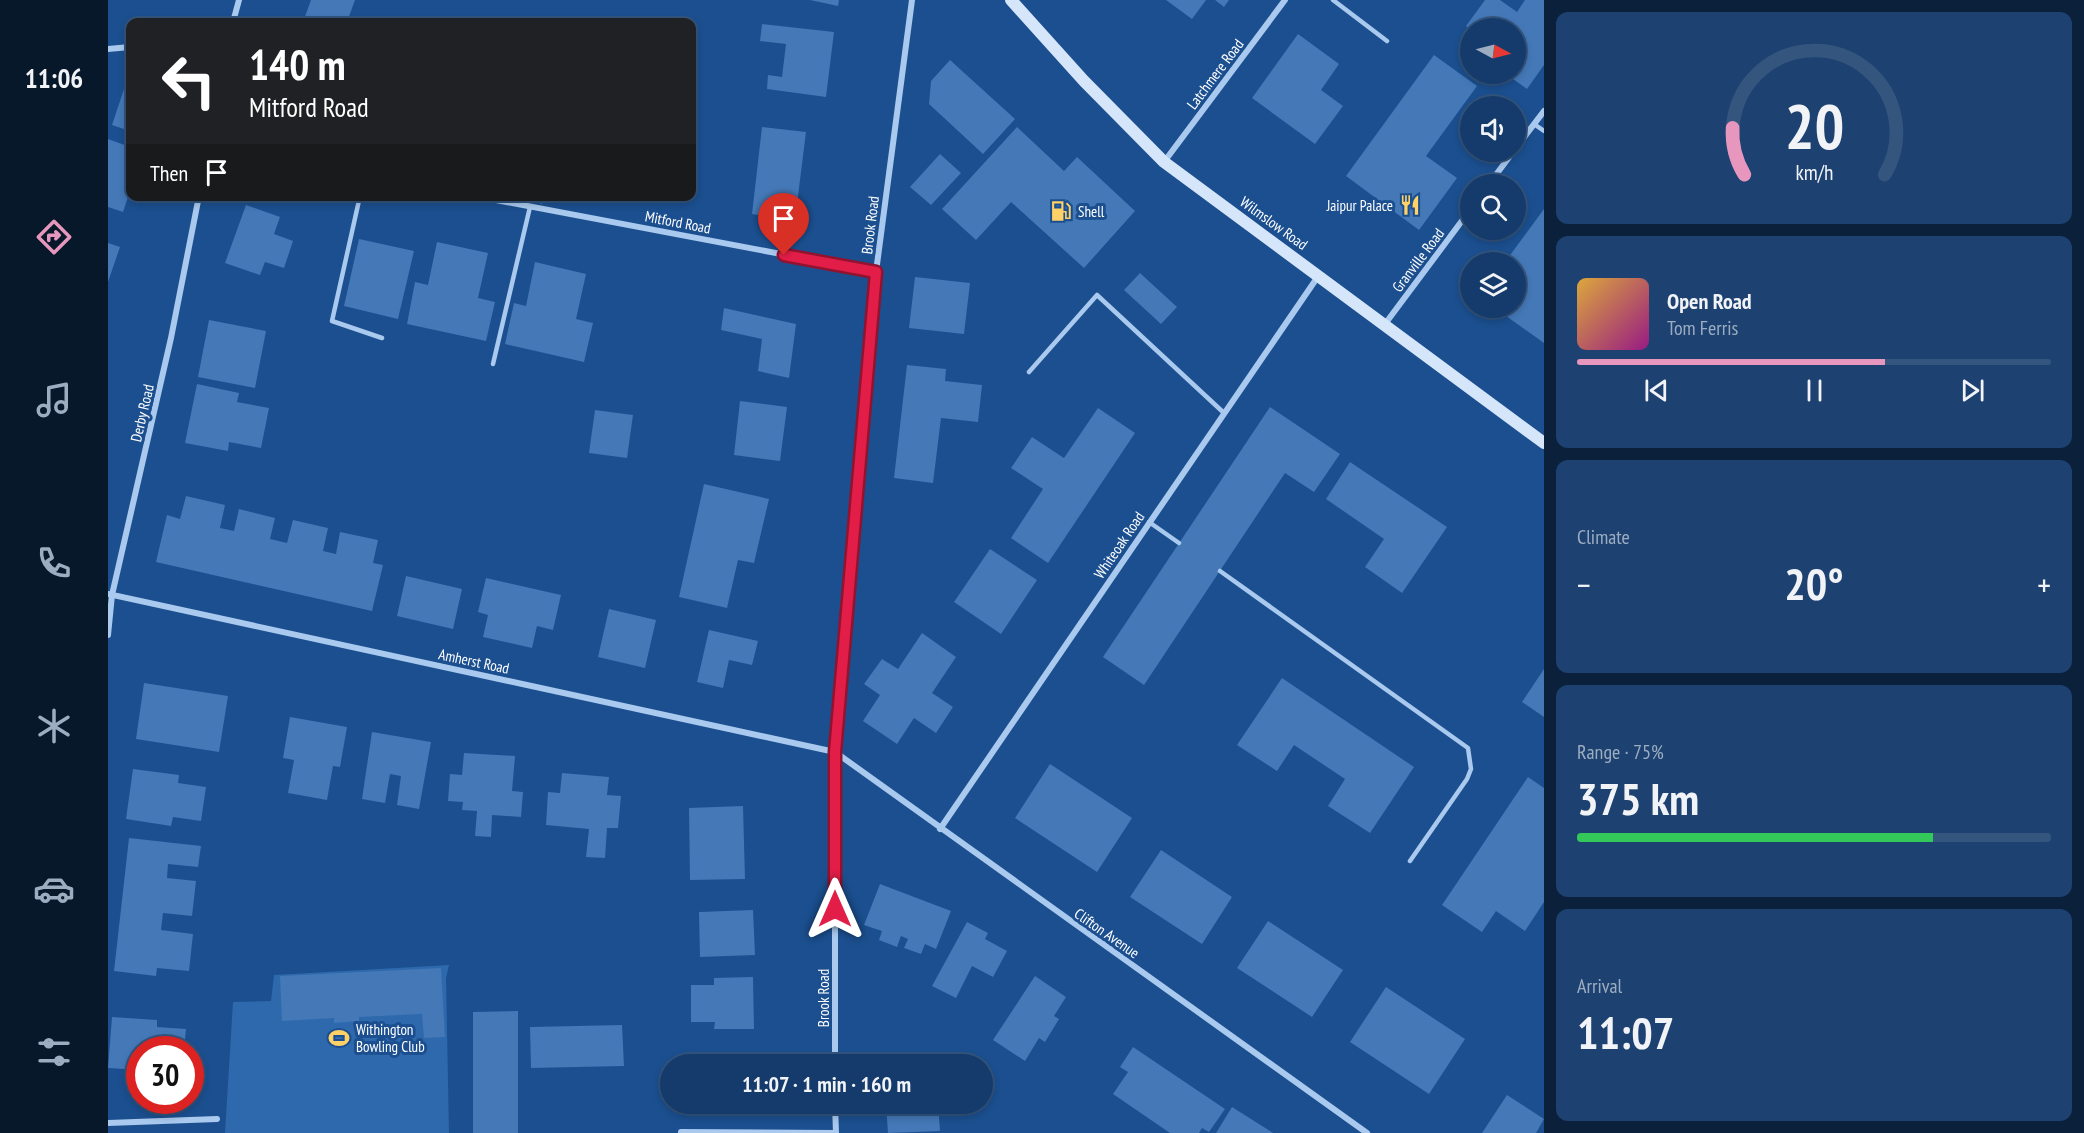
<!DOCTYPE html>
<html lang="en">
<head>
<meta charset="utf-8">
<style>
  body { margin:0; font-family:"PT Sans Narrow",sans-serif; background:#1d4271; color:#f1f3f6; height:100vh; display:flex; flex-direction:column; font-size:22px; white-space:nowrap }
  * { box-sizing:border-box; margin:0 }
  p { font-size:20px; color:#9dadc1 }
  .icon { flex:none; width:33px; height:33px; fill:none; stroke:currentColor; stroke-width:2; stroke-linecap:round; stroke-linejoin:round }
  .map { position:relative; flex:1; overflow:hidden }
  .sheet { display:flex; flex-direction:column; gap:12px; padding:12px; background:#0b203b; width:540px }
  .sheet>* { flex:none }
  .guide { position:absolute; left:18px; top:18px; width:570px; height:183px; border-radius:12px; box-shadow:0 3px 9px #0003,0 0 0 2px #33557e; background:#202124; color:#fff; overflow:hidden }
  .needle { width:39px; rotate:97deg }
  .controls { position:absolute; left:1352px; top:18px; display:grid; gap:12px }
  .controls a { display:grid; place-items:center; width:66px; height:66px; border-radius:50%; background:#143b6b; box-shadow:0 3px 9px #0003,0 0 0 2px #33557e; font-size:30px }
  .speed { position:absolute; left:18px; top:1036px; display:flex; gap:12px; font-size:30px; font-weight:700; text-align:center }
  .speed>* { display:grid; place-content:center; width:78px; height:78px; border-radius:50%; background:#143b6b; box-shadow:0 3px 9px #0003,0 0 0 2px #33557e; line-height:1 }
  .speed .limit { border:9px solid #d22; background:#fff; color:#111 }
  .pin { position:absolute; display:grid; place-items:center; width:51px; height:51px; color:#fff; margin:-62px -26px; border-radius:50% 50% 50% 0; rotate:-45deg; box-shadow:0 0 6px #0007 }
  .pin .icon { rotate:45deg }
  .me { position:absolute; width:66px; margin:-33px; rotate:0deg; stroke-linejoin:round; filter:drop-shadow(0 0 4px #0008) }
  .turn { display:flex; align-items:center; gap:21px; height:126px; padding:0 24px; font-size:27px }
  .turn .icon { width:78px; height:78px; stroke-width:2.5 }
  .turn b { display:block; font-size:42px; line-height:51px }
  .then { display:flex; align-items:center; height:57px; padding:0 24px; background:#0003; gap:12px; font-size:22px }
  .big { font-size:45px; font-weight:800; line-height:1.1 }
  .sheet .card { flex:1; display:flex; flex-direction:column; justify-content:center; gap:9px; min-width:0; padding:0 21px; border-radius:12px; background:#1d4271 }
  .sheet .dial { align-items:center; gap:0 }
  .dial svg { height:156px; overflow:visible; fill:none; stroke:#33557e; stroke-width:7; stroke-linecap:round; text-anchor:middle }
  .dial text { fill:#f1f3f6; stroke:none }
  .song { display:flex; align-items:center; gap:18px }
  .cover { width:72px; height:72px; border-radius:9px; background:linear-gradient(135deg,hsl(40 70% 55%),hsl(310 70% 35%)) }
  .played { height:6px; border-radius:3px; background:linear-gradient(90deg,#e797bd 65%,#33557e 65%) }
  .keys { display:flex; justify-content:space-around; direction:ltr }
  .heat { display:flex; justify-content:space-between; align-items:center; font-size:33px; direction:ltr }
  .charge { height:9px; border-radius:4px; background:linear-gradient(90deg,#34c759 75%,#33557e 0) }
  .trip { position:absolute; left:552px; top:1054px; width:333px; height:60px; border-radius:30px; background:#143b6b; box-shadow:0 3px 9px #0003,0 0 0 2px #33557e; font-weight:800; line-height:60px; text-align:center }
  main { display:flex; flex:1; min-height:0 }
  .tabs { display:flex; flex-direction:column; width:108px; justify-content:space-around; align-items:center; background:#08182b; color:#9dadc1 }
  .tabs .icon { width:42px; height:42px }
  .tabs .on { color:#e797bd }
  .tabs b { font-size:27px; color:#f1f3f6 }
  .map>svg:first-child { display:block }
  .green { fill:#2e69ad }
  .building { fill:#4478b7 }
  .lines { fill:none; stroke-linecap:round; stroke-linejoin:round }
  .service { stroke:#a9c9ee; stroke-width:4.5 }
  .minor { stroke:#a9c9ee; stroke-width:6 }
  .secondary { stroke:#d6e6fa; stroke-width:12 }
  .route-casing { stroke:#92132f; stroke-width:15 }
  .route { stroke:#e11d48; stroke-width:10 }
  .labels { text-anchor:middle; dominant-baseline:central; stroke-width:6; stroke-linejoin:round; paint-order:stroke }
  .street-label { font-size:15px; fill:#fff; stroke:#1b4f8f }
  .poi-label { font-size:15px; fill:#fff; stroke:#1b4f8f; text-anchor:start }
</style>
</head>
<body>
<main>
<nav class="tabs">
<b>11:06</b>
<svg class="icon on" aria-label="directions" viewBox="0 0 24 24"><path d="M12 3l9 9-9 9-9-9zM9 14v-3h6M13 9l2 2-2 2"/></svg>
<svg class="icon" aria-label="music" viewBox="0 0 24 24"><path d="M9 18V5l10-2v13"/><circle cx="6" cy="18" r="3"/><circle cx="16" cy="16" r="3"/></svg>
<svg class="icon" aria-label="phone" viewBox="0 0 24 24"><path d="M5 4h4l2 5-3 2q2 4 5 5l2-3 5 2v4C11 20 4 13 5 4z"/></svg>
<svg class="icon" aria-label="climate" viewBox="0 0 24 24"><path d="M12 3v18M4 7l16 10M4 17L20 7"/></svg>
<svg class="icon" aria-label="car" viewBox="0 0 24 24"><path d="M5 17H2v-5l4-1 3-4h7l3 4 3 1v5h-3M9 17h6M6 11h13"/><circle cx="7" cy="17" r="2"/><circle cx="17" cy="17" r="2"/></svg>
<svg class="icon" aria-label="filters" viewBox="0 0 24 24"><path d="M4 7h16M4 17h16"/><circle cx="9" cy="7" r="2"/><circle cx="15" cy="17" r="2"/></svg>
</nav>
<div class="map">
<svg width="1436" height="1133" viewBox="0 0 1436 1133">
  <rect width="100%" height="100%" fill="#1b4f8f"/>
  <!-- green -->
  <path class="green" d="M341 965 338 978 341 1133H117L125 1002 163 1001 166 975Z"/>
  <!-- building -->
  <path class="building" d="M203 0H247L239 22H195Z
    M702 0H731L730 6Z
    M1058 0H1098L1084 19Z
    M1107 0H1121L1116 7Z
    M1377 0H1392L1409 12 1417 0H1436V65L1419 89 1398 74H1407V28L1362 30 1358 26Z
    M654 24 726 32 718 97 659 89 660 75 674 77 678 44 652 41Z
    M1190 34 1231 64 1213 90 1235 106 1207 144 1144 98Z
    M1326 55 1369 86 1318 156 1349 178 1311 230 1238 176Z
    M842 60 907 119 875 154 821 104 823 81Z
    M22 71V131L4 125Z
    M654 127 698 132 687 220 644 214Z
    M909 127 956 171 969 157 1027 211 976 268 903 202 868 240 834 209Z
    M0 139 22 147V191L15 212 0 207Z
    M832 154 853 173 823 205 802 187Z
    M417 196H437L434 204Z
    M138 205 172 217 166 234 185 241 176 268 157 262 152 275 117 263Z
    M1436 209V343L1387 308H1407V262H1397Z
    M251 239 306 251 290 319 236 306Z
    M329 242 380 253 370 298 387 302 378 341 299 324 307 282 320 285Z
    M0 243 12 247 0 282Z
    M427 262 478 274 468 319 485 323 476 362 397 344 406 303 418 306Z
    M1032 273 1069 307 1053 324 1016 290Z
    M807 277 862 283 856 334 801 328Z
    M616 308 688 324 681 378 650 371 654 339 613 330Z
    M101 320 158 331 147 388 90 377Z
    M799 365 838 369 837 381 874 385 870 422 833 418 825 483 786 478Z
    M89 384 131 393 129 402 161 408 153 448 121 442 120 451 77 443Z
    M632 401 679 407 672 461 626 455Z
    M1162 407 1232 454 1206 492 1177 473 1036 685 995 657Z
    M990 408 1027 433 940 563 903 538 935 489 903 468 924 437 956 458Z
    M487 410 525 415 519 458 481 453Z
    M1242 462 1339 527 1294 593 1257 567 1276 539 1218 499Z
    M596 484 661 499 646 563 630 560 619 608 571 597Z
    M78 496 117 505 112 528 126 531 131 509 167 518 162 539 179 543 185 520 220 528 215 551 228 554 232 532 270 540 265 563 275 565 264 611 48 562 59 515 72 519Z
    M882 549 929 580 893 634 846 602Z
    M298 576 354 589 345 629 289 616Z
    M378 578 453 595 445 630 429 626 424 648 375 637 380 615 370 612Z
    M501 609 548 620 537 668 490 657Z
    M601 630 650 641 644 665 621 660 615 688 589 682Z
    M814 633 848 657 824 693 845 707 828 733 806 718 789 744 755 721 772 695 756 684 774 659 790 669Z
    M1436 669V717L1414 702Z
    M1174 678 1306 767 1262 833 1220 806 1237 779 1186 745 1169 771 1129 745Z
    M36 683 120 696 111 752 28 739Z
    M182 717 239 727 232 767 225 766 219 800 180 793 186 760 175 758Z
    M264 732 323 742 311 809 289 805 293 776 282 774 277 803 254 799Z
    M356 753 407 756 404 791 415 792 413 817 384 815 383 837 367 836 369 811 354 810 355 802 340 801 342 774 354 775Z
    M942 764 1024 818 989 872 907 818Z
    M25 769 71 775 70 783 98 787 93 821 65 817 63 826 18 819Z
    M454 773 501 777 499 795 513 796 510 828H499L497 858 478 857 481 829 438 825 440 792 452 793Z
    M1420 777 1436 788V902L1417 931 1388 911 1374 932 1334 905Z
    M635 806 637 879 582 880 581 808Z
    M21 838 93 846 90 867 60 864 59 878 88 881 84 916 55 913 53 930 85 934 81 971 49 968 48 976 6 971Z
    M1053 850 1124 897 1094 944 1022 897Z
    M772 884 843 911 828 949 817 944 813 954 796 948 800 939 793 936 789 947 771 940 774 931 756 925Z
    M645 910 647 955 592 957 591 912Z
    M1160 921 1235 970 1204 1017 1129 968Z
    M859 922 880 933 877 939 899 951 885 977 864 966 848 998 824 986Z
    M333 968 337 1037 316 1038 314 1014 251 1017V1021L226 1023V1018L174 1021 172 976Z
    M927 976 958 997 946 1016 951 1019 937 1042 931 1038 917 1061 885 1040Z
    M645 977 646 1029H606L607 1022H583V985H606V978Z
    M1278 987 1357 1039 1321 1094 1242 1042Z
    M410 1011V1133H365V1012Z
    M4 1017 49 1020V1027L78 1029 76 1050H32V1070L0 1068Z
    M514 1025 516 1066 423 1068 422 1027Z
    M1025 1047 1117 1109 1101 1132 1094 1128 1091 1133H1062L1005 1094 1020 1072 1012 1067Z
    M1399 1095 1436 1119 1428 1133H1374Z
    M778 1104H830L832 1131 780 1133Z
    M1124 1107 1165 1133H1108Z"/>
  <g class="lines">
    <!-- service -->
    <path class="service" d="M1225 0 1279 41
      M1426 124 1436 131
      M252 196 224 321 274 338
      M385 364 422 207
      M921 372 989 295 1116 413
      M1041 522 1071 543
      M1112 571 1360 748 1363 769 1359 779 1302 861"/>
    <!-- minor -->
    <path class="minor" d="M125 22 131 0
      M0 49 22 47
      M1407 149 1436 111
      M1056 162 1177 0
      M1381 184 1405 152
      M367 196 768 272
      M1277 324 1362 210
      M0 594 727 752 1259 1133
      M0 635 4 595 63 338 91 196
      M832 829 1211 275
      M727 1065V752L768 272 804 0
      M0 1123 109 1119
      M573 1132 728 1133 727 1104"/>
    <!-- secondary -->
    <path class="secondary" d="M903 0 976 81 1056 162 1436 443"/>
  </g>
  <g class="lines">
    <!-- route casing -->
    <g class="route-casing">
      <path id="route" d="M676 255 768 272 727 752V909"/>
    </g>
    <!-- route -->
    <use href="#route" class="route"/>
  </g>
  <!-- icons -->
  <defs>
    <g id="restaurant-bare" transform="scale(1.62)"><path d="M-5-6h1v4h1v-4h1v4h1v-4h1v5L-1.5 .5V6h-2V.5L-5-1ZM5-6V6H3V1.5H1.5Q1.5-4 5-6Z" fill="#ffd166" stroke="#1b4f8f" stroke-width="2.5" paint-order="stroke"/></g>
    <g id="fuel-bare" transform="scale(1.62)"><path d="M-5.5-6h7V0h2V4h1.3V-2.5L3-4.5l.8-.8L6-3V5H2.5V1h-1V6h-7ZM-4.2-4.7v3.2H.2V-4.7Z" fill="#ffd166" stroke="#1b4f8f" stroke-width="2.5" paint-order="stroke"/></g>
    <g id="stadium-bare" transform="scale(1.62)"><path d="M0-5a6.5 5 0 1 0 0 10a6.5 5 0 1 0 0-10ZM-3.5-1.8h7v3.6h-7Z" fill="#ffd166" stroke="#1b4f8f" stroke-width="2.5" paint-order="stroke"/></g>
  </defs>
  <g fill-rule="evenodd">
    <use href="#restaurant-bare" x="1302" y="205"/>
    <use href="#fuel-bare" x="953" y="211"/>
    <use href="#stadium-bare" x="231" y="1038"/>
  </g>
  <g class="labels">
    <!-- street labels -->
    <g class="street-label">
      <text transform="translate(1107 74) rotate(-53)">Latchmere Road</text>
      <text transform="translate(570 222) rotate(11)">Mitford Road</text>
      <text transform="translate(1166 223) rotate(36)">Wilmslow Road</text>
      <text transform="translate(762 225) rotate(-83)">Brook Road</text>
      <text transform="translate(1310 260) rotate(-53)">Granville Road</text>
      <text transform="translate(34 413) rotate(-77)">Derby Road</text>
      <text transform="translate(1011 545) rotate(-56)">Whiteoak Road</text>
      <text transform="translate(366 661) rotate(12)">Amherst Road</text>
      <text transform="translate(999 933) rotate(35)">Clifton Avenue</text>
      <text transform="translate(715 998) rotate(-90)">Brook Road</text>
    </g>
    <!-- poi labels -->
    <g class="poi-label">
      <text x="1285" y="205" text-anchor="end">Jaipur Palace</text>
      <text x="970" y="211">Shell</text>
      <text x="248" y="1029">Withington<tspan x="248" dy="17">Bowling Club</tspan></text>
    </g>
  </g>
</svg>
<div class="controls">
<a><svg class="needle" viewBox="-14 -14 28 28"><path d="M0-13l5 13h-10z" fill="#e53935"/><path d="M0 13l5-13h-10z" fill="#9dadc1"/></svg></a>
<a><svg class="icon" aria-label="sound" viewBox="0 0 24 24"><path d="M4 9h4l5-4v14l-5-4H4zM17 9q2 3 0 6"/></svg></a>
<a><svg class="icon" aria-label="search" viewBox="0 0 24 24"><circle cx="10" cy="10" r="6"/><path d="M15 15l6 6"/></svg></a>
<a><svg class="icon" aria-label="layers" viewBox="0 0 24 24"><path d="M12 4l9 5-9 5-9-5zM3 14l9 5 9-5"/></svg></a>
</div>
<div class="speed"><div class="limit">30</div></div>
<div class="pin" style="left:676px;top:255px;background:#d93025"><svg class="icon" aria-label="arrive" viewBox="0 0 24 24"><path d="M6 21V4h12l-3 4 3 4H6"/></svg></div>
<svg class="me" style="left:727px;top:909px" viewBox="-20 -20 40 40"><path d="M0-17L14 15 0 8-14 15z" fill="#e11d48" stroke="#fff" stroke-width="4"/></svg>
<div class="trip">11:07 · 1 min · 160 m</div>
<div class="guide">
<div class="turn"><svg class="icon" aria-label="left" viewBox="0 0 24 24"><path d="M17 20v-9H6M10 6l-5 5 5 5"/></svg><div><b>140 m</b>Mitford Road</div></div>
<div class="then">Then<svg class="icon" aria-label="arrive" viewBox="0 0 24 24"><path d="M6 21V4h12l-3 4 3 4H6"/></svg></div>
</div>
</div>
<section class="sheet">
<div class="card dial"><svg viewBox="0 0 100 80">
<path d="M14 69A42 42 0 1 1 86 69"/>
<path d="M14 69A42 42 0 0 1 8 45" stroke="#e797bd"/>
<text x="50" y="56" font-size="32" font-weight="700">20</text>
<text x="50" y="72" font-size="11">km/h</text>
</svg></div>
<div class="card">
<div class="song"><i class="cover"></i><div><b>Open Road</b><p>Tom Ferris</p></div></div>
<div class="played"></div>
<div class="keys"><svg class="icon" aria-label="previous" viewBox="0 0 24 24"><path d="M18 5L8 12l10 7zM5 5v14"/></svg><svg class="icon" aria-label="pause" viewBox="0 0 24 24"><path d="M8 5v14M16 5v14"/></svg><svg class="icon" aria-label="next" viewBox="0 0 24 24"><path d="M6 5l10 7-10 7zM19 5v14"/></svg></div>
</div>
<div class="card"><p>Climate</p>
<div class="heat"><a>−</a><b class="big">20°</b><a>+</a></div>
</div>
<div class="card"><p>Range · 75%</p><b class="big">375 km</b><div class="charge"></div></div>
<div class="card"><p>Arrival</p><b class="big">11:07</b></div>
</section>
</main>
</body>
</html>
